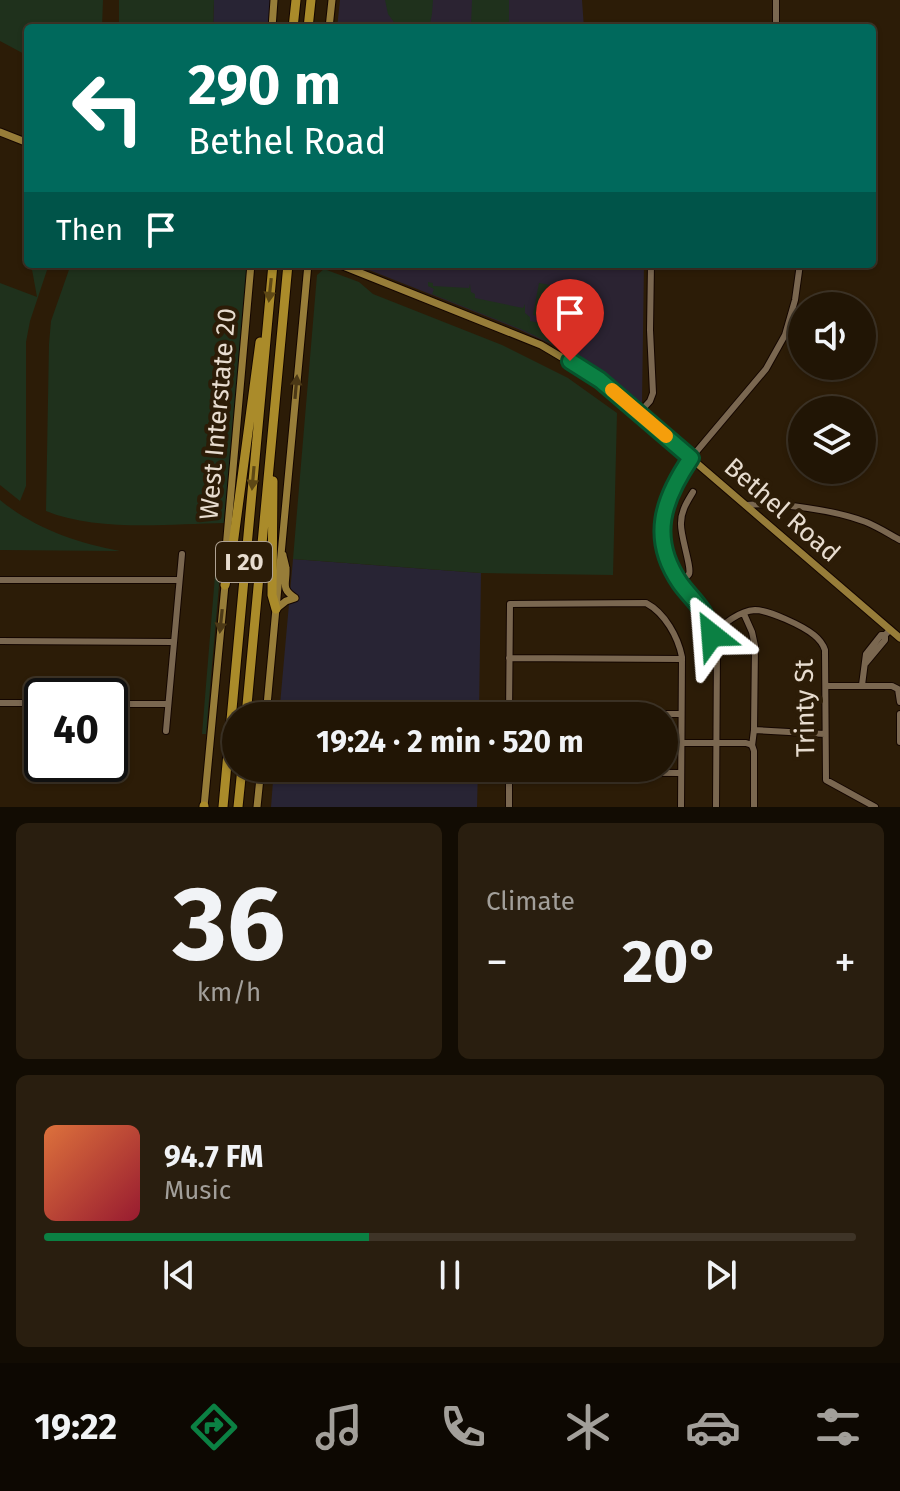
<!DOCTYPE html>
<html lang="en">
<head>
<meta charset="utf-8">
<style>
  body { margin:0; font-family:"Fira Sans",sans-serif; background:#291e0f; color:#f1f3f6; height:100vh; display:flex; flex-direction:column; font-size:30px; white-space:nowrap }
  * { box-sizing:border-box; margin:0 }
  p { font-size:26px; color:#a29f9a }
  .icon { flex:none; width:44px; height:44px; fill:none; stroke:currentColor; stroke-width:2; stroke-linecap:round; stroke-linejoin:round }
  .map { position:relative; height:807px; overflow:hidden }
  .panel { display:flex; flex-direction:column; gap:16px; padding:16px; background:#120c03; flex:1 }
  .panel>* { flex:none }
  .hud { position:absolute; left:24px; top:24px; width:852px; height:244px; border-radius:8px; box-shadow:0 2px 6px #0004,0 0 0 2px #3e3427; background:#00695c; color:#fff; overflow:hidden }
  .tools { position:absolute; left:788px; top:292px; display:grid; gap:16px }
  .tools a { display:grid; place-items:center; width:88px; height:88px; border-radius:50%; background:#211505; box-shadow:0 2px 6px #0004,0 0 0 2px #3e3427; font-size:40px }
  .speed { position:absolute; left:24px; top:678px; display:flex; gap:16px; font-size:40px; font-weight:700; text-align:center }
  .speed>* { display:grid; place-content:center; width:104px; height:104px; border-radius:50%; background:#211505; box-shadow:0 2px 6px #0004,0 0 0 2px #3e3427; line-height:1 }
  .speed .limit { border:4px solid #111; border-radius:12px; background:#fff; color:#111 }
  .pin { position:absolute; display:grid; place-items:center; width:68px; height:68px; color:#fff; margin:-82px -34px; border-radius:50% 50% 50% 0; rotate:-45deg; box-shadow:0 0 8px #0007 }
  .pin .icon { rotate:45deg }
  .me { position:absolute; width:88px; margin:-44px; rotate:332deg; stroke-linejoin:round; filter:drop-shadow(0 0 6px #0008) }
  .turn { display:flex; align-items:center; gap:28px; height:168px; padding:0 32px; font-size:36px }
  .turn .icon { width:104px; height:104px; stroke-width:2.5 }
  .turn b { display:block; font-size:56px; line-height:68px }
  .then { display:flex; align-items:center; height:76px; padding:0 32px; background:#0003; gap:16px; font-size:30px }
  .big { font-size:60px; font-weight:700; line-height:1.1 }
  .panel .card { flex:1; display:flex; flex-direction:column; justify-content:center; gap:12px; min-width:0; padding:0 28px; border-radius:12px; background:#291e0f }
  .panel .dial { align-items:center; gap:0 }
  .dial b { font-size:104px; line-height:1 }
  .song { display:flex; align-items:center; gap:24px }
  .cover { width:96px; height:96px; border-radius:12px; background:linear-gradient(135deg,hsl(20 70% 55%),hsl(350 70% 35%)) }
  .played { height:8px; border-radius:4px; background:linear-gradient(90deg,#0b8043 40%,#3e3427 40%) }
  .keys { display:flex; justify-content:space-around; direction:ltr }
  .heat { display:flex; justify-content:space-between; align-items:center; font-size:44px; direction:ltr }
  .panel .tiles { flex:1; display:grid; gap:16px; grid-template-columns:1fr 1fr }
  .card:last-child { grid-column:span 2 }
  .trip { position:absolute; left:222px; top:702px; width:456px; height:80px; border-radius:40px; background:#211505; box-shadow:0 2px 6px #0004,0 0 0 2px #3e3427; font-weight:700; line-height:80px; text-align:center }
  .tabs { display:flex; height:128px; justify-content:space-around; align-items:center; background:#0d0802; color:#a29f9a }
  .tabs .icon { width:56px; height:56px }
  .tabs .active { color:#0b8043 }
  .tabs b { font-size:36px; color:#f1f3f6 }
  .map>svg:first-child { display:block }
  .commercial { fill:#282434 }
  .education { fill:#2b2332 }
  .green { fill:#1f311c }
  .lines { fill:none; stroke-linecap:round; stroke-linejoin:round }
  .minor-casing { stroke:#140600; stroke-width:8 }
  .major-casing { stroke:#140600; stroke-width:9 }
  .highway-casing { stroke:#140600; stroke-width:11 }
  .minor { stroke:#7a6750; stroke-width:6 }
  .major { stroke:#977d39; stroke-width:7 }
  .highway { stroke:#aa8b2a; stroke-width:9 }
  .oneway { fill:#5e4815 }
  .oneway2 { fill:#4c3916 }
  .route-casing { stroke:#07532c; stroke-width:20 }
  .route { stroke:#0b8043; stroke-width:14 }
  .slow { stroke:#f59e0b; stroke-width:14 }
  .labels { text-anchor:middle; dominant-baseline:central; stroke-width:8; stroke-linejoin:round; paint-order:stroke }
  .shield { fill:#2c1c07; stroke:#afa293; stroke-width:2 }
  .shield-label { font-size:24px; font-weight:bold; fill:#e7dccf }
  .street-label { font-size:26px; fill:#e7dccf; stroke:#2c1c07 }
</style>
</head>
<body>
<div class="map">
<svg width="900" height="807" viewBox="0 0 900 807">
  <rect width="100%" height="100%" fill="#2c1c07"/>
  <!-- commercial -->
  <path class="commercial" d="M214 0H271L268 28H213Z
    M293 559 481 573 479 716H279Z
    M274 768H478L477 807H271Z"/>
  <!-- education -->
  <path class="education" d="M340 0H582L584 28H337Z
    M354 264H644L642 403 608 375 564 350 518 329Z"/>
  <!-- green -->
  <path class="green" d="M0 0H103L102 28H28V56L0 41Z
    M119 0H214L213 28H119Z
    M385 0H433L432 14 429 28H398L388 14Z
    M472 0H509V25H471Z
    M31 264H49L30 321 26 342V486L20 501 0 485V283L37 297Z
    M71 264H248L224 523C169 524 97 532 46 511L49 344 51 321Z
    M324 269 359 282 373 294 502 345 568 378 617 413 613 575 481 573 293 559 317 275Z
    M428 282 433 283V286L469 288 470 284 471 292 475 294V298L523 308 525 304V313L530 317V321L582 331 584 327V331L574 348 567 343 563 349 523 330 432 294 434 289 428 286Z
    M539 283 588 292 582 324 533 315Z
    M0 500C34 528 77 543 120 551L0 550Z
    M217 551H222L206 734H202Z"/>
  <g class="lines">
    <!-- minor casing -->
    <g class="minor-casing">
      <path id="minor" d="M776 28V0
        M639 413 650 401 653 393 650 330 651 264
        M746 505C779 502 834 510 866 522 878 527 889 534 900 540
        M0 580H179
        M680 583C683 580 687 577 689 574 692 568 680 535 681 523 681 511 687 502 693 492
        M744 614 752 632 755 646 754 730 752 746
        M712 635C723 625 738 611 755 610 769 610 803 626 814 635 819 639 823 644 825 650L826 780 875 807
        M0 641 173 642
        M509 658 682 659
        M865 664 885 640V635
        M862 685 866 654 881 635H885L890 630
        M826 686H892L898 689 900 702
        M0 703H42
        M110 704H168
        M900 714V742
        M469 716 482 714H681
        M509 716 510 604 646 603C665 613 678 637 682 657L681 807
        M754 730 825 734
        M166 731 182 554
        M681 743H746L752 745 754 751V807
        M509 772 681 773
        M509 807V768
        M716 807 717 648 703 611 680 583 670 565 665 549 663 530 664 512 669 495 691 458 766 369 785 335 795 300 800 264"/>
    </g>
    <!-- major casing -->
    <g class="major-casing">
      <path id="major" d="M272 28 274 0
        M329 28 332 0
        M0 132 28 143
        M338 264 541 345 600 380 900 638
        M276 609 286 601 295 598C280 588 287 584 286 568 286 567 283 556 283 555
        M266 716 308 264
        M204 807 225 585V560L251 264
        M257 807 261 768"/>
    </g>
    <!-- highway casing -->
    <g class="highway-casing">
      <path id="highway" d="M293 28 296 0
        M308 28 311 0
        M273 481 272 595 276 609
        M225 585 231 560 260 342
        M246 716 288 264
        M204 806V807
        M223 807 273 264
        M238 807 242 768"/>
    </g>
    <!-- minor -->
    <use href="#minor" class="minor"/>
    <!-- major -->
    <use href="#major" class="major"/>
    <!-- highway -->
    <use href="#highway" class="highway"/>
  </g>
  <!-- one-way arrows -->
  <defs><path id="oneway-solid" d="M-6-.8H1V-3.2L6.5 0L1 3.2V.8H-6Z" transform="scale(2)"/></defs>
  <g class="oneway">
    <use href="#oneway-solid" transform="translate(270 290) rotate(96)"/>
    <use href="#oneway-solid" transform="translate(253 478) rotate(95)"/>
  </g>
  <g class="oneway2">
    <use href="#oneway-solid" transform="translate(296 387) rotate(-85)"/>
    <use href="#oneway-solid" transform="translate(221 621) rotate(96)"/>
  </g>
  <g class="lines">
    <!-- route casing -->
    <g class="route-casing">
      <path id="route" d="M570 361 600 380 691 458C663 499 649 538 680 583 687 593 697 602 703 612 707 619 710 628 712 635"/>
    </g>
    <!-- route -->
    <use href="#route" class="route"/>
    <!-- slow -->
    <path class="slow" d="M612 390 666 436"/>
  </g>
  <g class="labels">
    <!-- shield labels -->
    <rect class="shield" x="216" y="542" width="56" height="40" rx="6"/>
    <g class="shield-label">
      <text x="244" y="562">I 20</text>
    </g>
    <!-- street labels -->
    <g class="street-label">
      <text transform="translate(218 414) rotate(-85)">West Interstate 20</text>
      <text transform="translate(782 510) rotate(41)">Bethel Road</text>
      <text transform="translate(805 708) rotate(-91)">Trinty St</text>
    </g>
  </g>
</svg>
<div class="tools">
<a><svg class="icon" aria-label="sound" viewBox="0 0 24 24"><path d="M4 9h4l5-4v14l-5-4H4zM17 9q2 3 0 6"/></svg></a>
<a><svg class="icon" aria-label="layers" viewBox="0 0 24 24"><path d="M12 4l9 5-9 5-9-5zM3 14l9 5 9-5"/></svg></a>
</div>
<div class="speed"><div class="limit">40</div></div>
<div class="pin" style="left:570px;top:361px;background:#d93025"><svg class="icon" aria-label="arrive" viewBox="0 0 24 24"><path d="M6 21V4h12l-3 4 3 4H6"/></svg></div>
<svg class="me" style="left:712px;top:635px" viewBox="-20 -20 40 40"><path d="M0-17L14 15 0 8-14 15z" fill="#0b8043" stroke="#fff" stroke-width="4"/></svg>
<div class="trip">19:24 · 2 min · 520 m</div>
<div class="hud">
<div class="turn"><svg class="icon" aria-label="left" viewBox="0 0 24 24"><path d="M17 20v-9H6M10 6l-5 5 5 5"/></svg><div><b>290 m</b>Bethel Road</div></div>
<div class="then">Then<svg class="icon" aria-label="arrive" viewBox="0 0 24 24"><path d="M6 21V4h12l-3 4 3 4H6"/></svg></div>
</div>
</div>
<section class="panel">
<div class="tiles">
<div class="card dial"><b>36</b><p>km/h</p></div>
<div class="card"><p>Climate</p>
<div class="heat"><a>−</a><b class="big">20°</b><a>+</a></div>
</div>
<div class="card">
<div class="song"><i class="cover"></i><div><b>94.7 FM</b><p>Music</p></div></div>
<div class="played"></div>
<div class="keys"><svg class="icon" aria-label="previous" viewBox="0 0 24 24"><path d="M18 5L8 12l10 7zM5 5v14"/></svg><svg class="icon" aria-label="pause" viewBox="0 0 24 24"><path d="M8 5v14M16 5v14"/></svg><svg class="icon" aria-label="next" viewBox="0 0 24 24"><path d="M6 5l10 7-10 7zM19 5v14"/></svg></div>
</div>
</div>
</section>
<nav class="tabs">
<b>19:22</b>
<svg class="icon active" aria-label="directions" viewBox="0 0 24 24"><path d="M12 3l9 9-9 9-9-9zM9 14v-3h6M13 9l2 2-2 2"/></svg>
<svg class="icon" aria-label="music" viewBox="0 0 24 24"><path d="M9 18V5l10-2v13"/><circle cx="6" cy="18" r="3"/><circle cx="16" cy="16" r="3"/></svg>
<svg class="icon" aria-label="phone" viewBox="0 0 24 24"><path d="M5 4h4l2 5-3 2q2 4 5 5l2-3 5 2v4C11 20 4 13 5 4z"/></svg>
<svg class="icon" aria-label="climate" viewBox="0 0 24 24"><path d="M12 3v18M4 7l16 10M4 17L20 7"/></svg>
<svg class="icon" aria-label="car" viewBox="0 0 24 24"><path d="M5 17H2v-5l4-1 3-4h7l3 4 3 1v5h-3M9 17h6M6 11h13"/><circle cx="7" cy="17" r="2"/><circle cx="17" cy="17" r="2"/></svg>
<svg class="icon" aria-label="filters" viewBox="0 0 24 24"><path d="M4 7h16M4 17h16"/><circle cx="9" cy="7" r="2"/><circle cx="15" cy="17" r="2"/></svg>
</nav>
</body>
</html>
